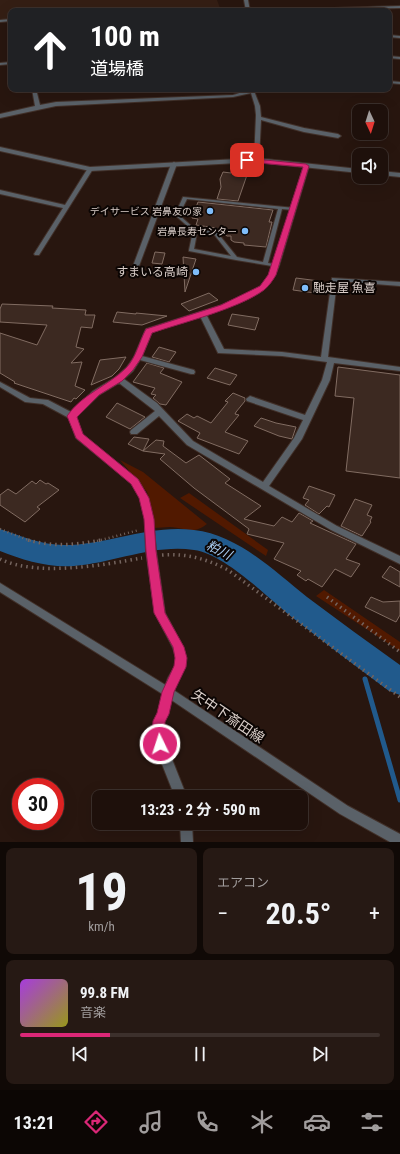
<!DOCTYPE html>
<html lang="ja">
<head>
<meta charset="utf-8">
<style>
  body { margin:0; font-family:"Roboto Condensed","Noto Sans JP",sans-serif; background:#261914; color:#f1f3f6; height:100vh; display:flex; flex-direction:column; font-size:15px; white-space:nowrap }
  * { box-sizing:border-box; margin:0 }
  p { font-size:13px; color:#a19d9d }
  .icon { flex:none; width:22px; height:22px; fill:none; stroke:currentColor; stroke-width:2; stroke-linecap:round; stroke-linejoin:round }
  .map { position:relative; height:842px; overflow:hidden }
  .drawer { display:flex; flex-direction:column; gap:6px; padding:6px; background:#100906; flex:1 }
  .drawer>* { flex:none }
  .hud { position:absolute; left:8px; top:8px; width:384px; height:84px; border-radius:8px; box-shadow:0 4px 16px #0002,0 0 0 1px #3c302c; background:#202124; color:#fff; overflow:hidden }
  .needle { width:26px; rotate:176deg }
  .fabs { position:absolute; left:352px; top:104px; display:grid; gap:8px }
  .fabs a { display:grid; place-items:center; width:36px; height:36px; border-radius:8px; background:#1e100b; box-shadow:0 4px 16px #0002,0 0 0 1px #3c302c; font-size:20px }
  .speed { position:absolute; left:12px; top:778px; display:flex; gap:8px; font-size:20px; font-weight:700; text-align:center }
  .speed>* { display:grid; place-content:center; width:52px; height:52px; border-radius:50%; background:#1e100b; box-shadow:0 4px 16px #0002,0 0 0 1px #3c302c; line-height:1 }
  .speed .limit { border:6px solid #d22; background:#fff; color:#111 }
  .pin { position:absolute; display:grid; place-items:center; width:34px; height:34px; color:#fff; margin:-17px; border-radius:8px; box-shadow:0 2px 6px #0006 }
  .me { position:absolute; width:44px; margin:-22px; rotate:356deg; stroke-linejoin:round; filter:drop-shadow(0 0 3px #0008) }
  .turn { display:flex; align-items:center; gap:14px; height:84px; padding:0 16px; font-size:18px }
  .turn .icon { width:52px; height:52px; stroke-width:2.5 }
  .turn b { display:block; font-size:28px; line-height:34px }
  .big { font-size:30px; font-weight:700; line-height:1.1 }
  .drawer .card { flex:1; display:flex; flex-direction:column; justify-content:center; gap:6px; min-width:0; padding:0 14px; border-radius:8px; background:#261914 }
  .drawer .dial { align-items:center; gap:0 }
  .dial b { font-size:52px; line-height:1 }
  .song { display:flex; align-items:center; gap:12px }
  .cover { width:48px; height:48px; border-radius:6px; background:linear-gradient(135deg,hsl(280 70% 55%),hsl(60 70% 35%)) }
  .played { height:4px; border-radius:2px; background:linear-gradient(90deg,#db2777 25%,#3c302c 25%) }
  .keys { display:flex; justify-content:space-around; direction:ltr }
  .heat { display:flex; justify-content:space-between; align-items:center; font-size:22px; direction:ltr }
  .drawer .tiles { flex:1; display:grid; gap:6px; grid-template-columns:1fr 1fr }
  .card:last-child { grid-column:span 2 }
  .trip { position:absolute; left:92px; top:790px; width:216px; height:40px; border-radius:8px; background:#1e100b; box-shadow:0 4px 16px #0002,0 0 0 1px #3c302c; font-weight:700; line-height:40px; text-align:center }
  .menu { display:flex; height:64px; justify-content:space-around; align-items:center; background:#0c0604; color:#a19d9d }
  .menu .icon { width:28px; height:28px }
  .menu .current { color:#db2777 }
  .menu b { font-size:18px; color:#f1f3f6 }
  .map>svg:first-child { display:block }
  .built { fill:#341e14 }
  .green { fill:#511900 }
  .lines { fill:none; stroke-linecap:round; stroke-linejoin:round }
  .stream { stroke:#215a8c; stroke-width:5 }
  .river { fill:#215a8c; fill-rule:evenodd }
  .building { fill:#3c2921; stroke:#816c62 }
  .service-casing { stroke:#413029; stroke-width:2 }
  .minor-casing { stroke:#413029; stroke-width:2 }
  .tertiary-casing { stroke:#413029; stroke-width:2 }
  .path-far1 { stroke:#74645e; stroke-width:2.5; stroke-dasharray:1 3; stroke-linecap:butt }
  .path { stroke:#74645e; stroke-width:3.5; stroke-dasharray:1.5 4; stroke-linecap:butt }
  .service { fill:#5a6168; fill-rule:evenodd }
  .minor { fill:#5a6168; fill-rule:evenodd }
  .tertiary { fill:#5a6168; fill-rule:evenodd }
  .route { fill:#db2777; stroke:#8e194d }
  .poi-dot { fill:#7fbdfa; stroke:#0b0503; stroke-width:1.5 }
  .labels { text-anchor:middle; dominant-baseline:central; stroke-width:4; stroke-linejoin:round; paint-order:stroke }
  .far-poi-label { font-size:10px; fill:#dacec9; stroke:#0b0503; text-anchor:end }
  .poi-label { font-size:12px; fill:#dacec9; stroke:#0b0503; text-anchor:end }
  .water-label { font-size:13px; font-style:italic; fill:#a7caee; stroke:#0b0503 }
  .near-street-label { font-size:14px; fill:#dacec9; stroke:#0b0503 }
</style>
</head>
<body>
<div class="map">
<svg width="400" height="842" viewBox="0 0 400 842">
  <rect width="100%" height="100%" fill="#28160f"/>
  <!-- built -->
  <path class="built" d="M0 0H217L221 11H11V19H0Z"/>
  <!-- green -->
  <path class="green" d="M120 460 143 472 207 524C193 535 186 528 170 527 165 527 159 528 154 528L147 492Z
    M189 493 268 550 266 556 180 498Z
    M324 590 400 642V651L316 596Z"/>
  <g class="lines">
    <!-- stream -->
    <path class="stream" d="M365 679 400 800"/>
    <!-- river -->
    <path class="river" d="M0 529C22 536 41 545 64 545 108 545 150 524 194 530 238 535 273 570 307 597 338 620 369 643 400 665V695L389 691C357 667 325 643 293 618 268 598 225 554 194 550 153 544 114 563 74 566 48 568 23 560 0 551Z"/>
  </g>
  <!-- building -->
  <path class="building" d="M233 170 244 171 242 174 247 175 238 201 217 199 221 187 220 179 223 172 231 173Z
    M198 202 273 210 269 222H272L266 247 244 245V243L234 242 231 240V236H227L216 228 196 225 198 219 192 218Z
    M155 252 165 253 162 264 152 263Z
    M183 257 196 259 185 292Z
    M296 278 319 281 315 293 293 290Z
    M209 293 218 300 189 311 181 304Z
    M2 304 53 306 52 308 86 310 85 315H95L92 328 81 327 76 347 84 349 71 363 82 362 75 386 85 390 76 399 74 398 71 402 14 383 15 382 0 373V333L37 345 47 325 0 322V309Z
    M117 312 136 314V313L167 316 142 325 113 322Z
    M232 314 259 318 255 330 228 325Z
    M159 347 176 352 169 362 152 357Z
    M126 357 119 369 112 376 91 385 100 360Z
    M147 363 164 368 160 373 182 382 166 405 160 404 153 398 156 395 151 394 155 388 133 382Z
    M338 367 400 375V478L346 471 354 398 335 396Z
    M215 368 237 375 230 385 207 378Z
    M233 393 245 398V401L236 412 235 414 239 415 225 432 248 441 239 454 197 438 200 433 178 421 187 414 194 418 197 416 211 423 228 402 225 401Z
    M117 403 145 417 130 429 106 417Z
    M261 418 276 423 296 427 292 439 279 436 254 426Z
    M134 437 149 439 143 451 128 444Z
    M156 440 164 441 163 446 186 463 199 455 230 479 225 483 261 506 244 519 274 526 282 517 292 522 299 513 313 521 310 523 356 544 346 559 360 564 351 577 335 569 322 587 308 579 306 581 297 575 301 571 274 559 284 543 247 534 249 529 194 488 160 459 165 454 143 451Z
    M40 480 46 484 48 483 59 490 37 507 40 509 25 522 0 505V495L8 489 16 494 32 481 36 484Z
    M309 486 335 495 329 507 327 506 319 514 305 505 309 500 303 498Z
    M355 499 372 505 367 515 372 517 370 521 371 522 362 536 341 526Z
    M390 566 400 572V587L382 577Z
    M371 597 383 602 400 601V615L396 622 365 607Z"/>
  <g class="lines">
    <!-- service casing -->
    <g class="service-casing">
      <path id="service" d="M183 197 295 208V210H293L282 209 268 263 278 265V267L236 260 189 251V250L193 231 175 215ZM187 199 278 209 263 262 237 257 216 231 196 230 179 215ZM197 233H213L231 256 194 249Z"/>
    </g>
    <!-- minor casing -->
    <g class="minor-casing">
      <path id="minor" d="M244 0H248L250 11H246Z
        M400 6V8L266 11 268 10Z
        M11 19V21L0 22V20Z
        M389 35 400 36V38L389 37Z
        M389 56 400 57V59L389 58Z
        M11 62V64L0 65V63Z
        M389 81 400 82V84L389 83Z
        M32 89H36L40 105 56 102 233 95C241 93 249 89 257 89L254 91 260 106 261 117 304 128 338 134 341 136 338 138 304 132 261 120 259 160 254 161 256 115 255 106 251 93 233 97 56 106 0 118V114L35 106Z
        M174 162 177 164 139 266 138 267H134L133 266 171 164Z
        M304 165 309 166 279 266C276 274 272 281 266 287 255 299 221 309 206 314L224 349 282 352 321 357 332 278 400 282V286L337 281 328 357 400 367V371L334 363 330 380 302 439 269 486 337 526 400 556V564L331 530 187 445 159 416 137 434H131L130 432 131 430 155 411 119 383 99 395 76 417 83 435 138 480 148 498 153 519 156 551 165 613 183 647 186 658 185 667 178 680 173 692 168 714 164 722V730L166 744 187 797H175L154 744V721L158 713 163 692 168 678 175 666 176 658 173 648 155 613 146 551 145 519 140 498 132 484 76 438 69 418 43 404 25 402 0 387V382L30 398 48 400 71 412 93 391 116 377 127 367 134 357 146 329 222 305 247 294 261 286 269 275 273 266ZM200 316 218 353 282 356 327 362 322 380 305 415 250 396 246 399 247 401 303 420 294 438 263 482 193 441 157 403 124 379 133 371 140 360 191 374H194L195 372 194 370 142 356 152 332Z
        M88 168 93 169 39 255H35L34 254 63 208 0 194V190L65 205Z
        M180 823H192L193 842H181Z"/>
    </g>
    <!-- tertiary casing -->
    <g class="tertiary-casing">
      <path id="tertiary" d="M0 147 90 167 256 158 359 169V173L256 162 90 171 0 151Z
        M381 171 400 173V177L381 175Z
        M0 583 172 689 348 806 400 834V842H390L340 814 164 695 0 592Z"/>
    </g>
    <!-- path-far1 -->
    <path class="path-far1" d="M0 529 31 541
      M97 541 139 530"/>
    <!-- path -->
    <path class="path" d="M28 540C53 547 76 545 101 540
      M162 555C186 553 207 559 228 570L400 697
      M0 559C37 577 103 565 142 558
      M327 597 400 652"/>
    <!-- service -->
    <use href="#service" class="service"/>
    <!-- minor -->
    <use href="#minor" class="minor"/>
    <!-- tertiary -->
    <use href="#tertiary" class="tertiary"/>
  </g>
  <!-- route -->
  <path class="route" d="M245 158 306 164 309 166 276 275C273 280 269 286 264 290 238 309 184 322 152 333L142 357 133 370 122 381 99 395 77 417 83 434 138 479 149 498 154 519 156 551 165 613 184 647 187 658 186 667 174 692 169 714 165 722V730L167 744 165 748 160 750 156 748 152 730 153 721 157 713 162 692 174 666 175 658 173 647 154 613 146 551 144 519 139 498 131 484 76 438 67 416C82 394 108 386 126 368 136 358 139 342 146 329L221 305 260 286 268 275 303 167 247 162 244 160Z"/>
  <!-- markers -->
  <g class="poi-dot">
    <circle cx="210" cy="211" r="4"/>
    <circle cx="245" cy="231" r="4"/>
    <circle cx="196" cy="272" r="4"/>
    <circle cx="305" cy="288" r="4"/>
  </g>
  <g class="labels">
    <!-- far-poi labels -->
    <g class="far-poi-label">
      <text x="202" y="211">デイサービス 岩鼻友の家</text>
      <text x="237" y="231">岩鼻長寿センター</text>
    </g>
    <!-- poi labels -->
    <g class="poi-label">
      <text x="188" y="272">すまいる高崎</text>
      <text x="313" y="288" text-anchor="start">馳走屋 魚喜</text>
    </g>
    <!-- water labels -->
    <g class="water-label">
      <text transform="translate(219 550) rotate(27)">粕川</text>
    </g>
    <!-- near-street labels -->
    <g class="near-street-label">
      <text transform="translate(228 716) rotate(34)">矢中下斎田線</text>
    </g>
  </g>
</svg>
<div class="fabs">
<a><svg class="needle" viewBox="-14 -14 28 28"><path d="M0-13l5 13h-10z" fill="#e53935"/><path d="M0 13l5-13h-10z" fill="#a19d9d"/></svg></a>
<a><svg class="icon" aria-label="sound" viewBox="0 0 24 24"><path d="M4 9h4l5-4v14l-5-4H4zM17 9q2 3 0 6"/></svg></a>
</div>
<div class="speed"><div class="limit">30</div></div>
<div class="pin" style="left:247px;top:160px;background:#d93025"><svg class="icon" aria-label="arrive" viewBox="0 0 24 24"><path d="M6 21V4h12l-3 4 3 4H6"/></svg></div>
<svg class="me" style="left:160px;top:744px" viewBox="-20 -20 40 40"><circle r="17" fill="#db2777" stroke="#fff" stroke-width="3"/><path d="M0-11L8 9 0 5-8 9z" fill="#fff"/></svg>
<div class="trip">13:23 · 2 分 · 590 m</div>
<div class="hud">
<div class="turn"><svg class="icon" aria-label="ahead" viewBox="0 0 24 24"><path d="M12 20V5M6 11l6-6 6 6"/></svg><div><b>100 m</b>道場橋</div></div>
</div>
</div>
<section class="drawer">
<div class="tiles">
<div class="card dial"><b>19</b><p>km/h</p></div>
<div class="card"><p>エアコン</p>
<div class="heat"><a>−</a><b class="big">20.5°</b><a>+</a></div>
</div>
<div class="card">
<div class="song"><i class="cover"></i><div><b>99.8 FM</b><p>音楽</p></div></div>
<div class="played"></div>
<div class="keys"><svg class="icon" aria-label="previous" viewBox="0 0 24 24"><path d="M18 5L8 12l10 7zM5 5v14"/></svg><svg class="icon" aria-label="pause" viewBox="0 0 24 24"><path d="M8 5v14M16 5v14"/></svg><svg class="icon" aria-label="next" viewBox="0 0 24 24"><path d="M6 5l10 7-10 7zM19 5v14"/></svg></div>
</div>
</div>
</section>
<nav class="menu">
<b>13:21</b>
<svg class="icon current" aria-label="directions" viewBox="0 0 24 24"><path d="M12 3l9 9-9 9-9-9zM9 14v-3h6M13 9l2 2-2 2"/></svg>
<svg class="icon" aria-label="music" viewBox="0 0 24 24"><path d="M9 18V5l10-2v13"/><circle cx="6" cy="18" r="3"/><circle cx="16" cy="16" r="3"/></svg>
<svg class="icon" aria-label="phone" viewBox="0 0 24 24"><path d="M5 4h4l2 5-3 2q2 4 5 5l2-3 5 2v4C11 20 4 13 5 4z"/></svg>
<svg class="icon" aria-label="climate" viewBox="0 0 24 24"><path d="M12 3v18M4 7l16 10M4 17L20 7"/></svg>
<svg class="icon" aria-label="car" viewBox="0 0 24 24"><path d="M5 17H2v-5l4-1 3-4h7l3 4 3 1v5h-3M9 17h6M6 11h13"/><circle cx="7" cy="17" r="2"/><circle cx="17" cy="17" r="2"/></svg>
<svg class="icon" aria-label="filters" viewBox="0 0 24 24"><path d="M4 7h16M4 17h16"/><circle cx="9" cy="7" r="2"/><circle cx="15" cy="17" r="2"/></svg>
</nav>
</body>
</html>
